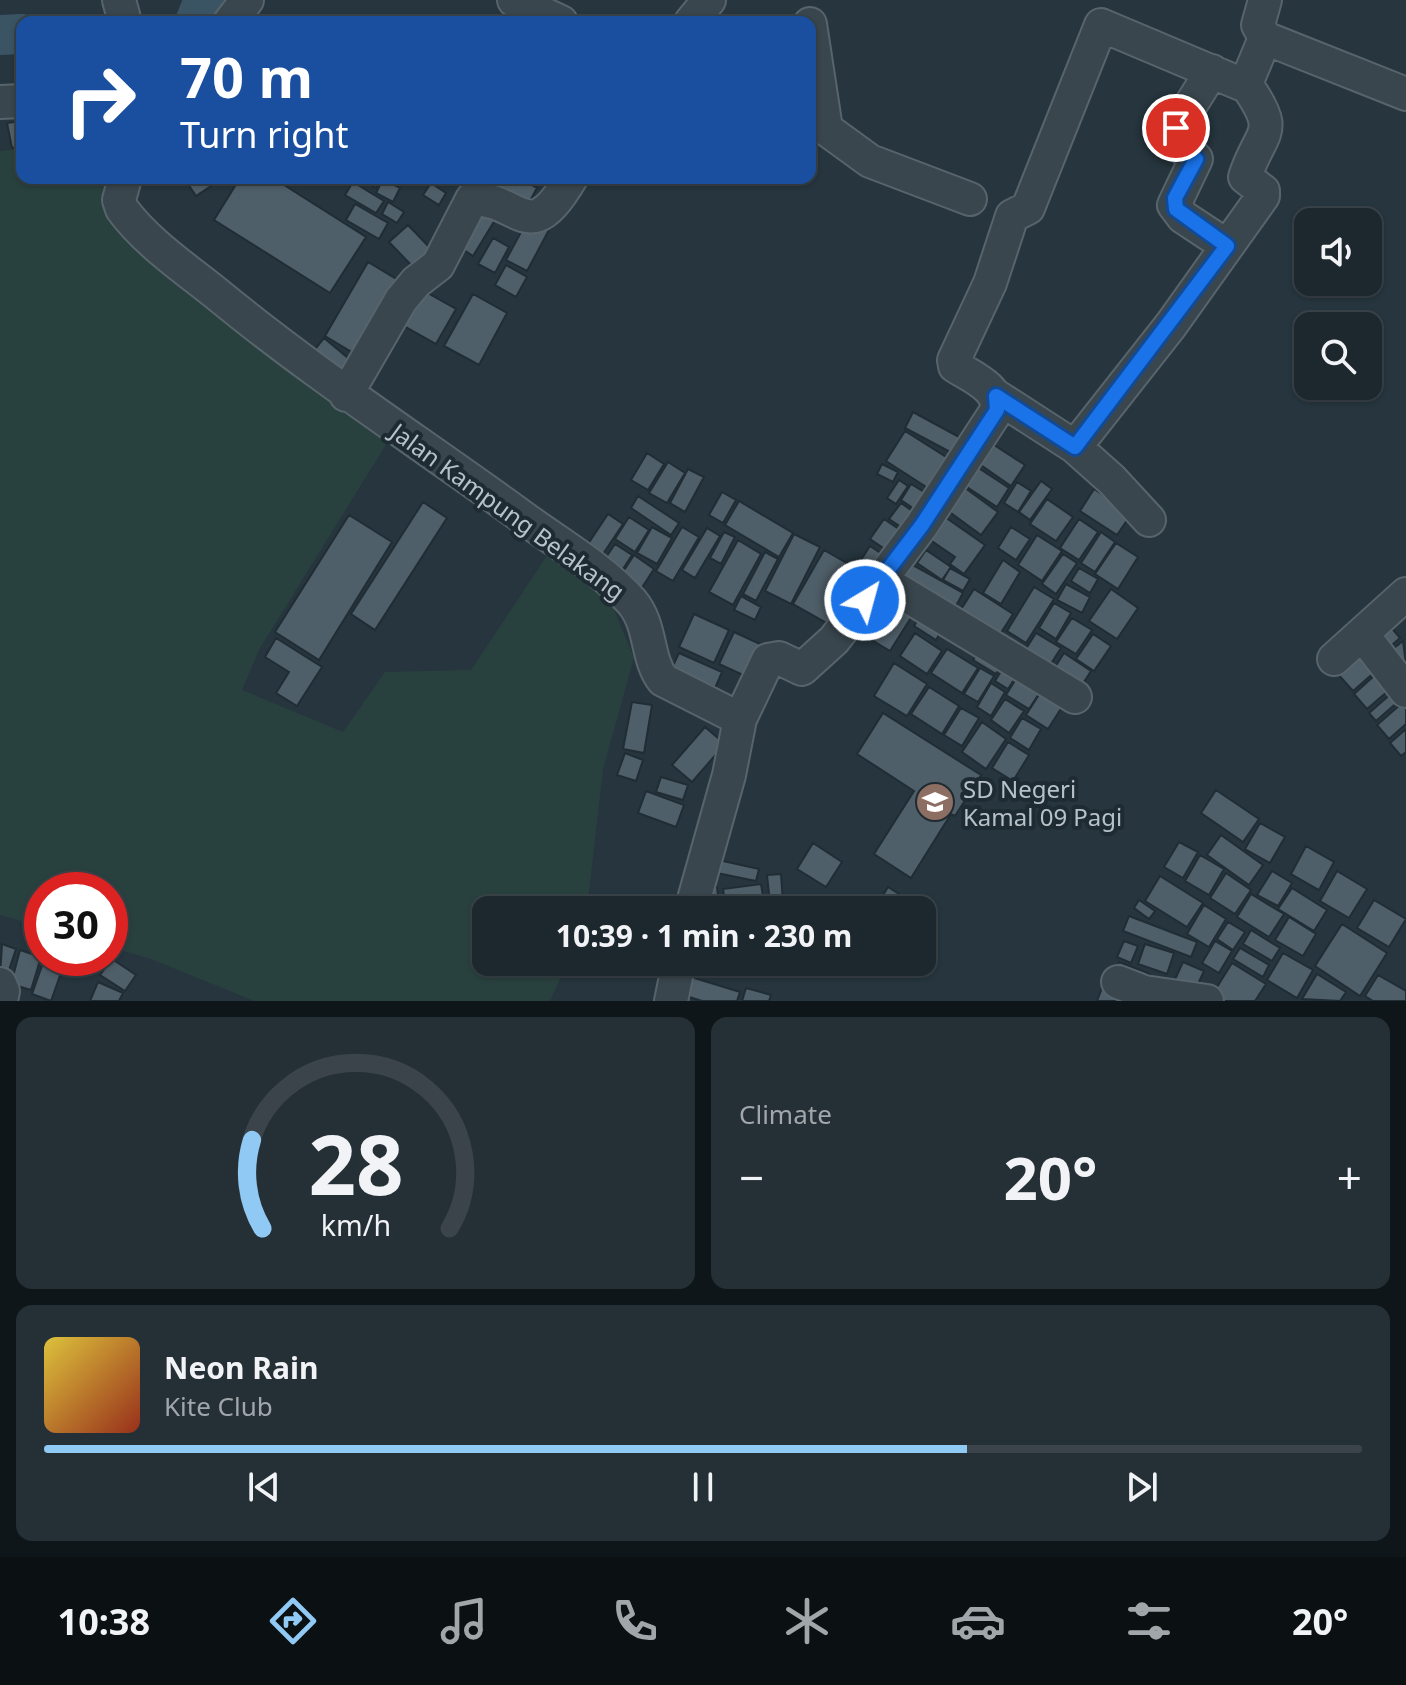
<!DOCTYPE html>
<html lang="en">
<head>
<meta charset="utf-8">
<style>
  body { margin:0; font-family:"Noto Sans",sans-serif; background:#253036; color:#f1f3f6; height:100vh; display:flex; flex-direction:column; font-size:30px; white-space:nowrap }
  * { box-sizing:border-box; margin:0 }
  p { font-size:26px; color:#a0a6aa }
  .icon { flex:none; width:44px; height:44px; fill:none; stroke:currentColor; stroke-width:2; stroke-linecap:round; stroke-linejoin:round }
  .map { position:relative; height:1001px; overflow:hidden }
  .side { display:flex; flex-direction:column; gap:16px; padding:16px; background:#0f1619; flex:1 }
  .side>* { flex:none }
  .banner { position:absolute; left:16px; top:16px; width:800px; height:168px; border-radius:16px; box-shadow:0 2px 6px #0004,0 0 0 2px #3a444a; background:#1a4fa0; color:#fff; overflow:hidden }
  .fabs { position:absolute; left:1294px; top:208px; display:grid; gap:16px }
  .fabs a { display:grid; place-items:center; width:88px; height:88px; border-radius:16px; background:#1c282e; box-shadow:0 2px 6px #0004,0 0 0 2px #3a444a; font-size:40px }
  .speed { position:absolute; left:24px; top:872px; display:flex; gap:16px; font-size:40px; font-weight:700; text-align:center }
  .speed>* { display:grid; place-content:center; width:104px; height:104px; border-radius:50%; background:#1c282e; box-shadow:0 2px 6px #0004,0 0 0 2px #3a444a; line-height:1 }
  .speed .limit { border:12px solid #d22; background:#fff; color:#111 }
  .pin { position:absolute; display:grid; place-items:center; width:68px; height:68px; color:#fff; margin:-34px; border:4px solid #fff; border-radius:50%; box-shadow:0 2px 8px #0007 }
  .me { position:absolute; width:88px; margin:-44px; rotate:37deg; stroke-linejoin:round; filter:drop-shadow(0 0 6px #0008) }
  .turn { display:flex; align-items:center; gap:28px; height:168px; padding:0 32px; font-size:36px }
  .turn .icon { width:104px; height:104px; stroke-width:2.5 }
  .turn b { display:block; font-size:56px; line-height:68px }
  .big { font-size:60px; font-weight:700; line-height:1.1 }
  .side .widget { flex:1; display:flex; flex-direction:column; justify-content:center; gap:12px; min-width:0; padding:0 28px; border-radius:16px; background:#253036 }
  .side .dial { align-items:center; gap:0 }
  .dial svg { height:208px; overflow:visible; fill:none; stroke:#3a444a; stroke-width:7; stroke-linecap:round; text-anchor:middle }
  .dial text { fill:#f1f3f6; stroke:none }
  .song { display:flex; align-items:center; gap:24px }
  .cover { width:96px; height:96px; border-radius:12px; background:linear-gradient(135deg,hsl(50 70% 55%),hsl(10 70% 35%)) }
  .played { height:8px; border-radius:4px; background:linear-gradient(90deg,#90caf4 70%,#3a444a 70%) }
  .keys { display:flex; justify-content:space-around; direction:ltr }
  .heat { display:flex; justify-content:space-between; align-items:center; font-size:44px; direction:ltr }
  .side .tiles { flex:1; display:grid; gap:16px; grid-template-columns:1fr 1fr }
  .widget:last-child { grid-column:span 2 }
  .trip { position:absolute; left:472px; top:896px; width:464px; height:80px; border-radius:16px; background:#1c282e; box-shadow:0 2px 6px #0004,0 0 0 2px #3a444a; font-weight:700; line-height:80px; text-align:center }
  .dock { display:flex; height:128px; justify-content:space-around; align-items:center; background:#0b1012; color:#a0a6aa }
  .dock .icon { width:56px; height:56px }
  .dock .current { color:#90caf4 }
  .dock b { font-size:36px; color:#f1f3f6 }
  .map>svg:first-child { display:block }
  .green { fill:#29413e }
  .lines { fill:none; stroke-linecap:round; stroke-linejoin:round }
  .river { stroke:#3a5464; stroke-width:40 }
  .building { fill:#4f5f69; stroke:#212d35; stroke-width:2 }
  .minor-casing { stroke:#58646c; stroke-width:36 }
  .minor { stroke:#3a464e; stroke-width:32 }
  .route-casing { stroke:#114b97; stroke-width:20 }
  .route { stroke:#1a73e8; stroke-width:14 }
  .labels { text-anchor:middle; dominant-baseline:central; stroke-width:8; stroke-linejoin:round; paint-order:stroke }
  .street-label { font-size:24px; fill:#b6c1c9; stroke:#1f2b33 }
  .poi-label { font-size:24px; fill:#b6c1c9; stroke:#1f2b33; text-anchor:start }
</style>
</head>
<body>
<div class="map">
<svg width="1406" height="1001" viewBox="0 0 1406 1001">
  <rect width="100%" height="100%" fill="#26353e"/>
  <!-- green -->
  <path class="green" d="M22 148V178H108L196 294 387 443 260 648 242 690 343 732 385 672 471 670 548 554 611 602 634 658 603 769 587 910H486V962H568L550 1001H254L151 959 110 947V890H42V927L0 915V151Z"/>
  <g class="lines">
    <!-- river -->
    <path class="river" d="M195 22 204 0
      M0 35 22 34"/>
  </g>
  <!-- building -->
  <path class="building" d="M22 121V146L12 148 7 123Z
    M184 178H223L196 196Z
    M240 178H273L366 237 330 293 214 220Z
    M360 178H383L376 188Z
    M505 178H519L537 188 526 208 497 192Z
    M383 179 400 188 393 202 376 193Z
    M353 182 384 201 376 213 345 195Z
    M431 183 446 193 439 205 423 195Z
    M388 202 404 212 397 223 382 214Z
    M355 204 388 223 379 239 346 220Z
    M474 207 495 220 473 256 452 242Z
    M528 219 549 230 527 271 506 260Z
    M408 225 433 251 414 268 389 242Z
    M493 238 509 247 495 273 478 264Z
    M368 262 403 283 360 357 325 336Z
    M506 265 527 277 516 297 495 285Z
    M417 287 456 309 436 344 397 322Z
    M473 294 507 313 479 365 444 346Z
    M324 338 354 363 341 379 311 354Z
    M913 412 961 438 952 453 905 428Z
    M905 431 954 462 934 492 886 461Z
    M988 441 1025 465 1011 486 975 461Z
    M647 453 664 464 648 490 631 480Z
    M668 462 685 473 667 503 649 493Z
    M882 464 898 472 893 482 877 474Z
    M977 467 1009 488 997 507 964 485Z
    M688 469 704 477 685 512 670 503Z
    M899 480 908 486 896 504 887 498Z
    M1041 481 1052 489 1030 520 1019 512Z
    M1017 482 1031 491 1018 512 1004 503Z
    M911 484 934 498 923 515 901 500Z
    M961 485 998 512 981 535 944 508Z
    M1094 489 1132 513 1117 535 1080 511Z
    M722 492 736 500 723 523 709 515Z
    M638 496 679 523 671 535 631 508Z
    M1047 499 1073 517 1056 541 1030 524Z
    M739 501 793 533 779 557 725 525Z
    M423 502 447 518 375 630 351 614Z
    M901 503 921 517 910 533 889 519Z
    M608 514 623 524 601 557 586 547Z
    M349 515 392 542 319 660 275 632Z
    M942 515 985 545 964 574 950 564 955 557 926 537Z
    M629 517 649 530 635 552 615 539Z
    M884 519 909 536 895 556 870 539Z
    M1079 519 1098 532 1079 560 1060 548Z
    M652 527 672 538 657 564 637 553Z
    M682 527 699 537 673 581 656 571Z
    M1011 527 1030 539 1016 560 998 548Z
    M707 528 720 536 695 578 682 570Z
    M724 532 735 537 721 564 710 558Z
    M1101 532 1115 542 1095 572 1081 563Z
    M794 534 820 547 791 604 765 591Z
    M1037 535 1062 551 1042 581 1018 565Z
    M738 540 761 554 733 605 709 592Z
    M1116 543 1138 557 1118 589 1095 574Z
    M615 544 632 555 619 575 602 563Z
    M870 546 891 560 880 577 859 563Z
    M824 550 871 577 841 631 793 604Z
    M926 550 951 567 942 580 917 563Z
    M765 552 778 559 756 601 743 594Z
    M1063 554 1077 563 1056 594 1042 584Z
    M634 555 654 569 641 589 621 575Z
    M1003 560 1020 572 1001 604 983 593Z
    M907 562 963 593 951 615 895 583Z
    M950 568 970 579 963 591 943 580Z
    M1079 568 1098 579 1090 593 1071 581Z
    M1066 584 1090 597 1082 613 1057 600Z
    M884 587 917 608 890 651 857 631Z
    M1034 587 1054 599 1026 643 1007 631Z
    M974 589 1013 614 997 639 958 614Z
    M1111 589 1138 608 1117 639 1089 621Z
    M741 596 761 607 755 620 734 610Z
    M1054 603 1071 613 1056 639 1039 628Z
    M923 611 945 625 936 640 914 626Z
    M694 614 729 630 714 663 679 647Z
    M1072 618 1092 630 1076 654 1056 642Z
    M1390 626 1400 638 1384 652 1373 640Z
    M734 632 771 649 756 681 719 664Z
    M915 633 942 651 927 674 900 656Z
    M1036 633 1061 648 1047 670 1022 655Z
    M1093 634 1111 646 1094 671 1076 659Z
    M276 638 322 667 297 706 276 693 289 672 265 657Z
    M1403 641 1406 664 1398 670 1385 655Z
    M982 646 1005 659 996 674 973 660Z
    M947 649 978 668 962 693 931 673Z
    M1360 651 1377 670 1353 691 1336 672Z
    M679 653 722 672 713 693 669 674Z
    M1064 653 1091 671 1077 693 1050 675Z
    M1008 660 1021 669 1008 689 995 681Z
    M894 663 927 684 907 716 874 696Z
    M980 668 994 676 978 702 964 694Z
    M1022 669 1046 683 1029 709 1006 695Z
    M1374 676 1388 691 1367 709 1354 694Z
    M1047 682 1069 696 1048 729 1026 715Z
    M991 683 1005 692 991 716 977 707Z
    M929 687 959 706 942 734 911 714Z
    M1393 692 1400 700 1376 721 1369 713Z
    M1005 699 1024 711 1009 733 991 720Z
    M632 702 652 705 644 753 623 749Z
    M1401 704 1406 709V724L1389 739 1377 725Z
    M961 708 979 718 962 746 944 735Z
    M883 713 981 775 955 816 951 814 911 878 874 854 914 791 857 754Z
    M1022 718 1041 729 1029 750 1010 738Z
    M982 722 1006 739 986 769 962 752Z
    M705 727 725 744 692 782 672 765Z
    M1406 729V752L1401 756 1390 743Z
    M1008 742 1029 755 1013 781 992 768Z
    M625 753 643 760 636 781 617 775Z
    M661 777 688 785 683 800 656 792Z
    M1216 790 1259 819 1243 842 1201 813Z
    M646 791 684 805 676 827 638 813Z
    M1260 823 1285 837 1270 863 1245 849Z
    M1221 835 1263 865 1249 885 1207 855Z
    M1179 842 1198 852 1183 878 1164 867Z
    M813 843 842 862 826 887 797 869Z
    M1306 846 1334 862 1319 890 1291 874Z
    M1200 855 1224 869 1209 895 1185 881Z
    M714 859 759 869 756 881 712 872Z
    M1272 871 1292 883 1278 906 1257 895Z
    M1337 871 1367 889 1349 918 1320 901Z
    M1226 873 1251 890 1235 914 1210 898Z
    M781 874 783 902 770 903 767 875Z
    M1160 876 1203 903 1187 927 1145 901Z
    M761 884 765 908 726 910 723 889Z
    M717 887 719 903 706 905 703 889Z
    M888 887 902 896 893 910H881L876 907Z
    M1292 888 1327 910 1314 931 1278 909Z
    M1251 894 1284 914 1269 937 1237 917Z
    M1139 900 1155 911 1149 919 1134 908Z
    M1374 900 1406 919 1389 947 1357 928Z
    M1204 905 1226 919 1209 947 1187 934Z
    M1129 916 1197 942 1191 957 1123 931Z
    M1289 917 1316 934 1303 956 1275 940Z
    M1228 922 1245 932 1233 950 1217 939Z
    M1342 924 1387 953 1360 996 1315 966Z
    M1251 930 1280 948 1272 961 1243 944Z
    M1124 941 1138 946 1131 963 1117 957Z
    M1215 941 1232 951 1219 973 1202 963Z
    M2 944 16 949 6 979 0 977Z
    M1145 944 1174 953 1167 974 1138 964Z
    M1240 948 1269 965 1263 977 1233 959Z
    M20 950 41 957 31 990 11 984Z
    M1283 953 1313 970 1297 998 1267 980Z
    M45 958H74L69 969Z
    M112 959 136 975 125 991 100 975Z
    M1119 962 1148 973 1142 989 1113 978Z
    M1183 962 1204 971 1192 997 1171 988Z
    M43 963 62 970 51 1001 32 994Z
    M1232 963 1266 984 1255 1001H1221L1212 995Z
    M1317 974 1346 992 1340 1001 1302 999Z
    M1378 975 1406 991V1001H1373L1365 996Z
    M688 976 740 992 737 1001H702L683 995Z
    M1105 980 1122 986 1117 1001H1097Z
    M98 982 123 993 119 1001H90Z
    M746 988 771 995 769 1001H742Z"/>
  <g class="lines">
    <!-- minor casing -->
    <g class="minor-casing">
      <path id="minor" d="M119 0 125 22
        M514 0 561 22
        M1265 0 1258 25 1265 38 1406 94
        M230 22 247 0
        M691 22 709 0
        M810 24 826 129 870 161 970 199
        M1212 71 1173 133 1175 141 1196 159 1174 205 1183 217 1227 246
        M0 102 22 101
        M125 178 119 200 122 209C146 242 186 269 217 294 313 373 416 440 517 513 554 541 601 567 632 602 652 626 646 658 663 680L740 719 729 775 691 910
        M346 395 401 300 416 282 438 265 472 199C522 199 528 250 571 178
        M996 396 1075 447 1112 480 1149 520
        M1075 447 1171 325 1263 196V191L1245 177C1261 128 1282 135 1245 83
        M881 580 1075 697
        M1362 634 1406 691
        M1334 659 1406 594
        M740 719 768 660 779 658 802 669 834 640 881 580 922 525 997 410C1000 388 972 377 955 366L954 360 990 283 1012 216 1028 208 1101 25 1241 84 1248 79 1265 38
        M1118 982 1144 992 1207 1001
        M0 984 3 991 1 1001
        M671 1001 679 962"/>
    </g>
    <!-- minor -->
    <use href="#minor" class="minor"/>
  </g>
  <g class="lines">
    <!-- route casing -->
    <g class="route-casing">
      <path id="route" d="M865 600 922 525 997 410 996 396 1075 447 1227 246 1176 209 1175 198 1196 159 1175 141 1176 128"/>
    </g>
    <!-- route -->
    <use href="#route" class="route"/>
  </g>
  <!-- icons -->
  <defs>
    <g id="school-disc" transform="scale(2)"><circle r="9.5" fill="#8d6e63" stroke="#1f2b33"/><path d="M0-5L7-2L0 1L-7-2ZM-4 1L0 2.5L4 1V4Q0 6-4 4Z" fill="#fff"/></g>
  </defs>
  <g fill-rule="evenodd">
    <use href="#school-disc" x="935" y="802"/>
  </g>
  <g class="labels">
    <!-- street labels -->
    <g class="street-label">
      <text transform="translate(508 511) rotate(36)">Jalan Kampung Belakang</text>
    </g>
    <!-- poi labels -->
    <g class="poi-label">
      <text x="963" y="788">SD Negeri<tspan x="963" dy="28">Kamal 09 Pagi</tspan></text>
    </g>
  </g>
</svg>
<div class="fabs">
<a><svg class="icon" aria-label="sound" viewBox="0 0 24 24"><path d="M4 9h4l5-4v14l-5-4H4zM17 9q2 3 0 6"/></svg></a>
<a><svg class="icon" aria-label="search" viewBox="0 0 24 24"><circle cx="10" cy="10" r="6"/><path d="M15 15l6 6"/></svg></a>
</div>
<div class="speed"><div class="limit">30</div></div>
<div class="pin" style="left:1176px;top:128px;background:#d93025"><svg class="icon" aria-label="arrive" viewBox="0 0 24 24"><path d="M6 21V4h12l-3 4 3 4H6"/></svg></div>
<svg class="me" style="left:865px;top:600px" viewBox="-20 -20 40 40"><circle r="17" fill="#1a73e8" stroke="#fff" stroke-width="3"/><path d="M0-11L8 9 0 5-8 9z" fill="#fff"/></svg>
<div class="trip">10:39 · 1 min · 230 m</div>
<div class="banner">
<div class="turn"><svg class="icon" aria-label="right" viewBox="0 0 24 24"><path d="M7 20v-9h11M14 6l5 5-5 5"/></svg><div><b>70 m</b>Turn right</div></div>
</div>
</div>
<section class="side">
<div class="tiles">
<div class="widget dial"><svg viewBox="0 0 100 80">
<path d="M14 69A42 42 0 1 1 86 69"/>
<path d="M14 69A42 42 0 0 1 10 35" stroke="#90caf4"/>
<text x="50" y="56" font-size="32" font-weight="700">28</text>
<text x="50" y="72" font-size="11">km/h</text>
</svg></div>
<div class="widget"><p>Climate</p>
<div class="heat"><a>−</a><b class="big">20°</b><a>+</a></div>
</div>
<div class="widget">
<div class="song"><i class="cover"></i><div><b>Neon Rain</b><p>Kite Club</p></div></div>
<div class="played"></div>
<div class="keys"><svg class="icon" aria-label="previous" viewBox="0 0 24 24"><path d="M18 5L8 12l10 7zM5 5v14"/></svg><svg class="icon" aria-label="pause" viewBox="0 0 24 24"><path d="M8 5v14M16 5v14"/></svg><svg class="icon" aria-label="next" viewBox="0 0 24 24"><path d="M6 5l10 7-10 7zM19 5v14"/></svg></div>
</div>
</div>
</section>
<nav class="dock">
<b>10:38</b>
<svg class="icon current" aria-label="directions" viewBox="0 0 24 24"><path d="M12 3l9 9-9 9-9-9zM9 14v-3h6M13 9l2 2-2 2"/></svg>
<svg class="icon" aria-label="music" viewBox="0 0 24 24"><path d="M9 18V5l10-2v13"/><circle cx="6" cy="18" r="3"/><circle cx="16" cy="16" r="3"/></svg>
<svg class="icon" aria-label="phone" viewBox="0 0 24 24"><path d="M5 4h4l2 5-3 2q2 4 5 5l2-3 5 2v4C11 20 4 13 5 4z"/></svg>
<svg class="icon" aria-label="climate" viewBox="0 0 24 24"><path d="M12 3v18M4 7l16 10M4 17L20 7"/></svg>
<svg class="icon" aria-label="car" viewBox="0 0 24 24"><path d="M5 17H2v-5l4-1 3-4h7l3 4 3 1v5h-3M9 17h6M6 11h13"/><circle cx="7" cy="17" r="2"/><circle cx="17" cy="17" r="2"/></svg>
<svg class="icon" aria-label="filters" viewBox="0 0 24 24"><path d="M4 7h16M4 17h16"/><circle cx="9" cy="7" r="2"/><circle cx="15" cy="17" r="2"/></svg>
<b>20°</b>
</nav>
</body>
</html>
